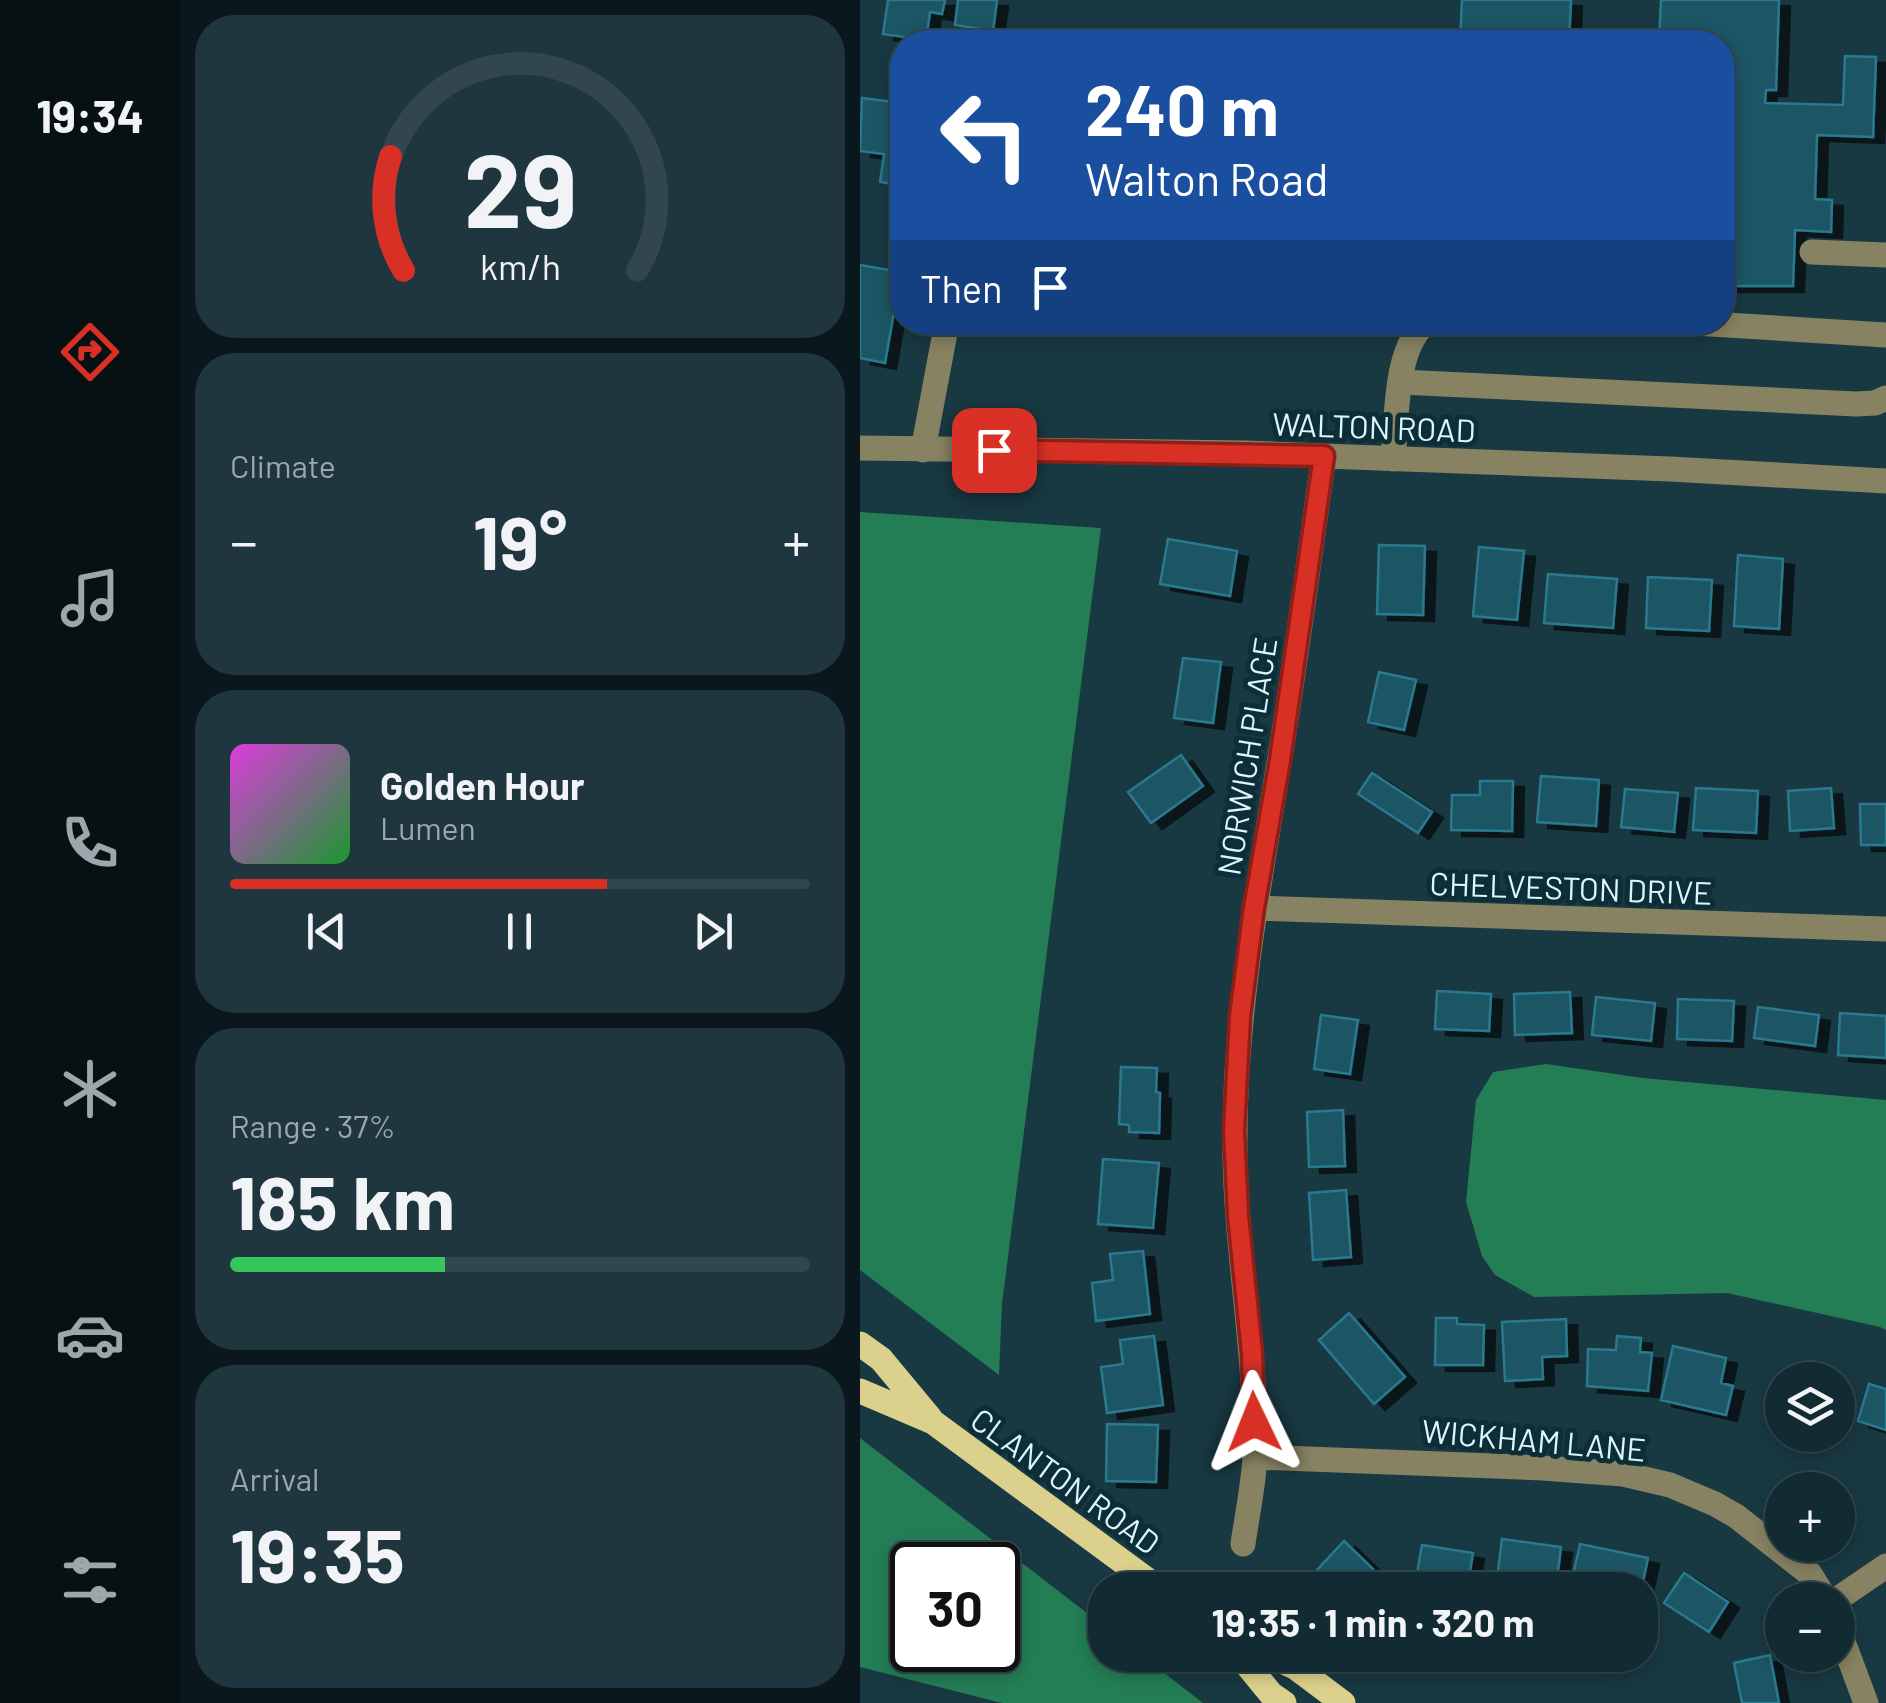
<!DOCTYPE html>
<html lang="en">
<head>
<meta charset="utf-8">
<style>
  body { margin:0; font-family:Barlow,sans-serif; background:#1f363e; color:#f1f3f6; height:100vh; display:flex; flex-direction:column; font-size:38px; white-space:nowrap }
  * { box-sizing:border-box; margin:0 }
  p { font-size:32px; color:#9ca7ac }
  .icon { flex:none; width:55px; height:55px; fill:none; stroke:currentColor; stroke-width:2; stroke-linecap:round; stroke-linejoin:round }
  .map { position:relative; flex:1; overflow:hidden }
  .side { display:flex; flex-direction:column; gap:15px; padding:15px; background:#0a171c; width:680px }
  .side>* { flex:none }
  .hud { position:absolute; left:30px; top:30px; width:845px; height:305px; border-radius:40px; box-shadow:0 5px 15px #0003,0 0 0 2px #31464d; background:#1a4fa0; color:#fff; overflow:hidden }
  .controls { position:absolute; left:905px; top:1362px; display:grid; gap:20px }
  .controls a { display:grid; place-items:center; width:90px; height:90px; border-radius:50%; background:#122a32; box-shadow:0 5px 15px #0003,0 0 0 2px #31464d; font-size:50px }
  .speed { position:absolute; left:30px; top:1542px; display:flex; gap:20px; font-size:50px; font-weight:700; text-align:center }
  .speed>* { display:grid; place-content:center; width:130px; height:130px; border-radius:50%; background:#122a32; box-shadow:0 5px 15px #0003,0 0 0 2px #31464d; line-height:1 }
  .speed .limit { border:5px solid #111; border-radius:15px; background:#fff; color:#111 }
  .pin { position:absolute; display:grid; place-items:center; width:85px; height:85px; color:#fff; margin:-42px; border-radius:20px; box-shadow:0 5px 15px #0006 }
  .me { position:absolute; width:110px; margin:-55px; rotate:358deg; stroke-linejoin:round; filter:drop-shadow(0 0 8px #0008) }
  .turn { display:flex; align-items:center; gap:35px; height:210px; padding:0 30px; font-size:45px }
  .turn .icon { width:130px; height:130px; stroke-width:2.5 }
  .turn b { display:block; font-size:70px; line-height:85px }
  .then { display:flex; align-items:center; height:95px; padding:0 30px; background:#0003; gap:20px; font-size:38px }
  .big { font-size:75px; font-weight:700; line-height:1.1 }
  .side .tile { flex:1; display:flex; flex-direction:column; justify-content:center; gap:15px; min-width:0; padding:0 35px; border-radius:40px; background:#1f363e }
  .side .dial { align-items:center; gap:0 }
  .dial svg { height:260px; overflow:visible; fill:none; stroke:#31464d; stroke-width:7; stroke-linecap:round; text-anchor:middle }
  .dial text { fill:#f1f3f6; stroke:none }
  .song { display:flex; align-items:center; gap:30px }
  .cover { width:120px; height:120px; border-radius:15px; background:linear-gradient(135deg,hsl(300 70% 55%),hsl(130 70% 35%)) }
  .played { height:10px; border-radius:5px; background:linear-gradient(90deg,#d93025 65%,#31464d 65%) }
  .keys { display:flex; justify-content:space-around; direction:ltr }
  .heat { display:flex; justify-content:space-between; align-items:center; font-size:55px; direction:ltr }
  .charge { height:15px; border-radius:8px; background:linear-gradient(90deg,#34c759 37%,#31464d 0) }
  .trip { position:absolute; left:228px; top:1572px; width:570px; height:100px; border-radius:40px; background:#122a32; box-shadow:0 5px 15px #0003,0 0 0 2px #31464d; font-weight:700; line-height:100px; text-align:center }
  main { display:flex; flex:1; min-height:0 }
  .tab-bar { display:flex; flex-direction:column; width:180px; justify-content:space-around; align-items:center; background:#071114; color:#9ca7ac }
  .tab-bar .icon { width:70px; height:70px }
  .tab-bar .selected { color:#d93025 }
  .tab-bar b { font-size:45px; color:#f1f3f6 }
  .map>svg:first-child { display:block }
  .forest { fill:#237d55; fill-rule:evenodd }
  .building { fill:#1d5464; stroke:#29798f; stroke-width:2.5; filter:url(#shadow) }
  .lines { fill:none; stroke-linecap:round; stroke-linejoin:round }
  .minor { stroke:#878262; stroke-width:25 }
  .major { stroke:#dbd08c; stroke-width:25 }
  .route-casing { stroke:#8d1f18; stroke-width:25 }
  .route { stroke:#d93025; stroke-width:18 }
  .labels { text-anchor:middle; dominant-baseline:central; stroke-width:10; stroke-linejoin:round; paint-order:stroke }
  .street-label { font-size:32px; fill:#dbf6ff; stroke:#0d2e37 }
</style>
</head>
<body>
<main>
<nav class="tab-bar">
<b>19:34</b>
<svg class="icon selected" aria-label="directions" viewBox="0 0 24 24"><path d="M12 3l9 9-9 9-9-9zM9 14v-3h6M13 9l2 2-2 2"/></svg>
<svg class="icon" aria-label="music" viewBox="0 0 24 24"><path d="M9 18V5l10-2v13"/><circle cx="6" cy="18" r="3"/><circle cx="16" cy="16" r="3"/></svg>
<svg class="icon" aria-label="phone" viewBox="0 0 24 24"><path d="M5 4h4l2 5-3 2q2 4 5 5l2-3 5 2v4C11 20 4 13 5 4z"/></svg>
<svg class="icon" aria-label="climate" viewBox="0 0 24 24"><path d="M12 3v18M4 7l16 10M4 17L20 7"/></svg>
<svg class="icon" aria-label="car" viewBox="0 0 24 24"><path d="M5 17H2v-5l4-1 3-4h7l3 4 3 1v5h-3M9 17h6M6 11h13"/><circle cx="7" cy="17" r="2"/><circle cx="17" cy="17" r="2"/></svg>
<svg class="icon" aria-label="filters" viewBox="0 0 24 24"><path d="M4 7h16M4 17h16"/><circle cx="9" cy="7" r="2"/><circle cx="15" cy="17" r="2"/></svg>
</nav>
<section class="side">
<div class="tile dial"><svg viewBox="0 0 100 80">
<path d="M14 69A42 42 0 1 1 86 69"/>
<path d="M14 69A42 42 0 0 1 10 34" stroke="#d93025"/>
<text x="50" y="56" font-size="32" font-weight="700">29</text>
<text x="50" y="72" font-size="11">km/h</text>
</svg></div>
<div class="tile"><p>Climate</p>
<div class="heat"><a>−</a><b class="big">19°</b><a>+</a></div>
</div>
<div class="tile">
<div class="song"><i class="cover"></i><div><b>Golden Hour</b><p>Lumen</p></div></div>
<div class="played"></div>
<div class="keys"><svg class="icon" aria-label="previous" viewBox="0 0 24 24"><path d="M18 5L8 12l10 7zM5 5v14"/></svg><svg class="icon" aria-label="pause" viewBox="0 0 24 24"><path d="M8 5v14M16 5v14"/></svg><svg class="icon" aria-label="next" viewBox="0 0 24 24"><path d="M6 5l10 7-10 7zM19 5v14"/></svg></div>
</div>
<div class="tile"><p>Range · 37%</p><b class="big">185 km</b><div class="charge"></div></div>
<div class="tile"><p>Arrival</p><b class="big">19:35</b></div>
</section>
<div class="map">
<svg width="1026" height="1703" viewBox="0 0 1026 1703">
  <defs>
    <filter id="shadow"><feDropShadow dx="11" dy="6" stdDeviation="0" flood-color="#0009"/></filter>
  </defs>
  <rect width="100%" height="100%" fill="#183842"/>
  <!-- forest -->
  <path class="forest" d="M0 512 241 528 142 1304 139 1375 0 1270Z
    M686 1064 783 1078 1026 1100V1330L1020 1327 867 1293 674 1297 635 1275 622 1256 606 1202 616 1100 633 1072Z
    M0 1438 245 1627V1655H281L343 1703H142L0 1667ZM52 1565H138V1650H52Z"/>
  <!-- building -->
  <path class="building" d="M28 0H85L82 14 70 12 66 40 23 34Z
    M98 0H137L133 31 95 25Z
    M602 0H711L709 42H600Z
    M801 0H919L916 90H906L905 103 983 105 985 56 1016 57 1013 137 957 135 955 199 972 200 971 232 935 230 933 286H862V42H799Z
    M2 98 42 103V159L39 185 20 182 24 154 0 151Z
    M0 265 41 272 25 363 0 358Z
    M308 539 377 551 370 596 300 584Z
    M519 545 565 546 563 615 517 614Z
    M619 547 664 551 657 620 613 616Z
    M878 555 923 559 919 629 874 626Z
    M688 574 757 579 753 628 684 623Z
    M788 577 852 580 849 631 786 628Z
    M323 658 361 662 353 723 314 718Z
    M519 672 556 680 544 730 508 722Z
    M321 755 343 786 291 823 268 792Z
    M512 773 572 812 558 833 498 794Z
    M681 776 739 780 736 826 677 822Z
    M620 781H653L652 831 591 830 592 795H620Z
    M836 788 898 791 896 833 833 830Z
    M971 788 974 828 930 831 928 791Z
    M765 789 818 793 814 832 761 827Z
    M1000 804H1026V845H1001Z
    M577 991 631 994 629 1031 575 1029Z
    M710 992 712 1033 655 1035 654 994Z
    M736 997 795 1003 791 1041 732 1035Z
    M818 999 874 1001 872 1041 817 1039Z
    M898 1007 959 1015 955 1046 894 1038Z
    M980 1013 1026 1016V1058L978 1055Z
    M461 1015 498 1020 490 1074 454 1069Z
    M261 1067 297 1068 296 1092 300 1093 299 1133 269 1132V1125L259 1124Z
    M483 1110 485 1166 449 1167 447 1112Z
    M243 1159 299 1163 293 1228 238 1224Z
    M486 1190 491 1257 453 1260 449 1193Z
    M283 1251 290 1314 236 1321 232 1283 253 1280 250 1254Z
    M489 1313 545 1377 514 1404 459 1340Z
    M576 1318H597V1324L624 1325 623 1365H575Z
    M706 1319 707 1356 682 1357 683 1379 645 1381 642 1322Z
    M294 1336 303 1405 247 1413 241 1367 263 1364 260 1340Z
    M757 1336 781 1338 780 1352 792 1353 788 1391 727 1386 728 1349 756 1350Z
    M813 1346 866 1358 861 1383 873 1386 866 1415 801 1400Z
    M924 1376 934 1380H922V1414L909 1408Z
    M1009 1384 1026 1389V1430L998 1421Z
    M247 1424 298 1425 296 1482 246 1481Z
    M642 1539 701 1547 696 1587 637 1579Z
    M484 1541 513 1569 493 1590H449L443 1585Z
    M720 1544 788 1558 780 1596V1590H738L711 1584Z
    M562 1545 613 1553 607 1590H554Z
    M824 1573 868 1602 849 1632 804 1603Z
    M910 1655 919 1703H882L874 1663Z"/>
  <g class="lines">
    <!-- minor -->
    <path class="minor" d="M952 252 1026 255
      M819 322 1026 335
      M541 382 996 404 1015 403 1026 398
      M0 448 384 453 810 469 1026 481
      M63 450 87 322
      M533 459C537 421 534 346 567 322
      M394 908 1026 929
      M395 1457 683 1468 763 1474 810 1485 855 1504 876 1516 950 1574 966 1600
      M383 1544C387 1515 394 1484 395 1454 397 1346 373 1239 375 1130 376 1006 399 885 419 763 436 661 449 558 464 456
      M976 1600 1026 1566
      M978 1628 1006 1703"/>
    <!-- major -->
    <path class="major" d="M0 1344 21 1359 70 1418
      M0 1391 73 1422 301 1590
      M379 1655 411 1694 424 1703
      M408 1655 435 1667 483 1703"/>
  </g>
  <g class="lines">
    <!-- route casing -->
    <g class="route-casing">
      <path id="route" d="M134 450 464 456 420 760 394 908 380 1016 374 1131 378 1215 392 1353 394 1422"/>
    </g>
    <!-- route -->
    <use href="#route" class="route"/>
  </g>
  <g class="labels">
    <!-- street labels -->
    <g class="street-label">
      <text transform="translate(514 426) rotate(2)">WALTON ROAD</text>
      <text transform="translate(386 756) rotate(-81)">NORWICH PLACE</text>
      <text transform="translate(711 887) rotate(2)">CHELVESTON DRIVE</text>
      <text transform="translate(674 1439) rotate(5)">WICKHAM LANE</text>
      <text transform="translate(206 1480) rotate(36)">CLANTON ROAD</text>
    </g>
  </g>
</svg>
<div class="controls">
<a><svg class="icon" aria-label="layers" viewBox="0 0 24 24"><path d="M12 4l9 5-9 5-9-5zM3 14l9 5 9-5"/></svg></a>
<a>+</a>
<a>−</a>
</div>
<div class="speed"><div class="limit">30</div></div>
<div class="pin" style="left:134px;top:450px;background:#d93025"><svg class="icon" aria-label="arrive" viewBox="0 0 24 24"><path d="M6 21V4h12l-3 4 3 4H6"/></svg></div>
<svg class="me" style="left:394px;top:1422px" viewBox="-20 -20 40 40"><path d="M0-17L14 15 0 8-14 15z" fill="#d93025" stroke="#fff" stroke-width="4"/></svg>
<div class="trip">19:35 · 1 min · 320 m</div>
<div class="hud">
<div class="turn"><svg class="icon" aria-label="left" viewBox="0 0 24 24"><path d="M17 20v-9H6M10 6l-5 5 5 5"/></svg><div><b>240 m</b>Walton Road</div></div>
<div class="then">Then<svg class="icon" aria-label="arrive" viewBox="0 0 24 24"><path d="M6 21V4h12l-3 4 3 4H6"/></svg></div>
</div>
</div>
</main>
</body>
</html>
